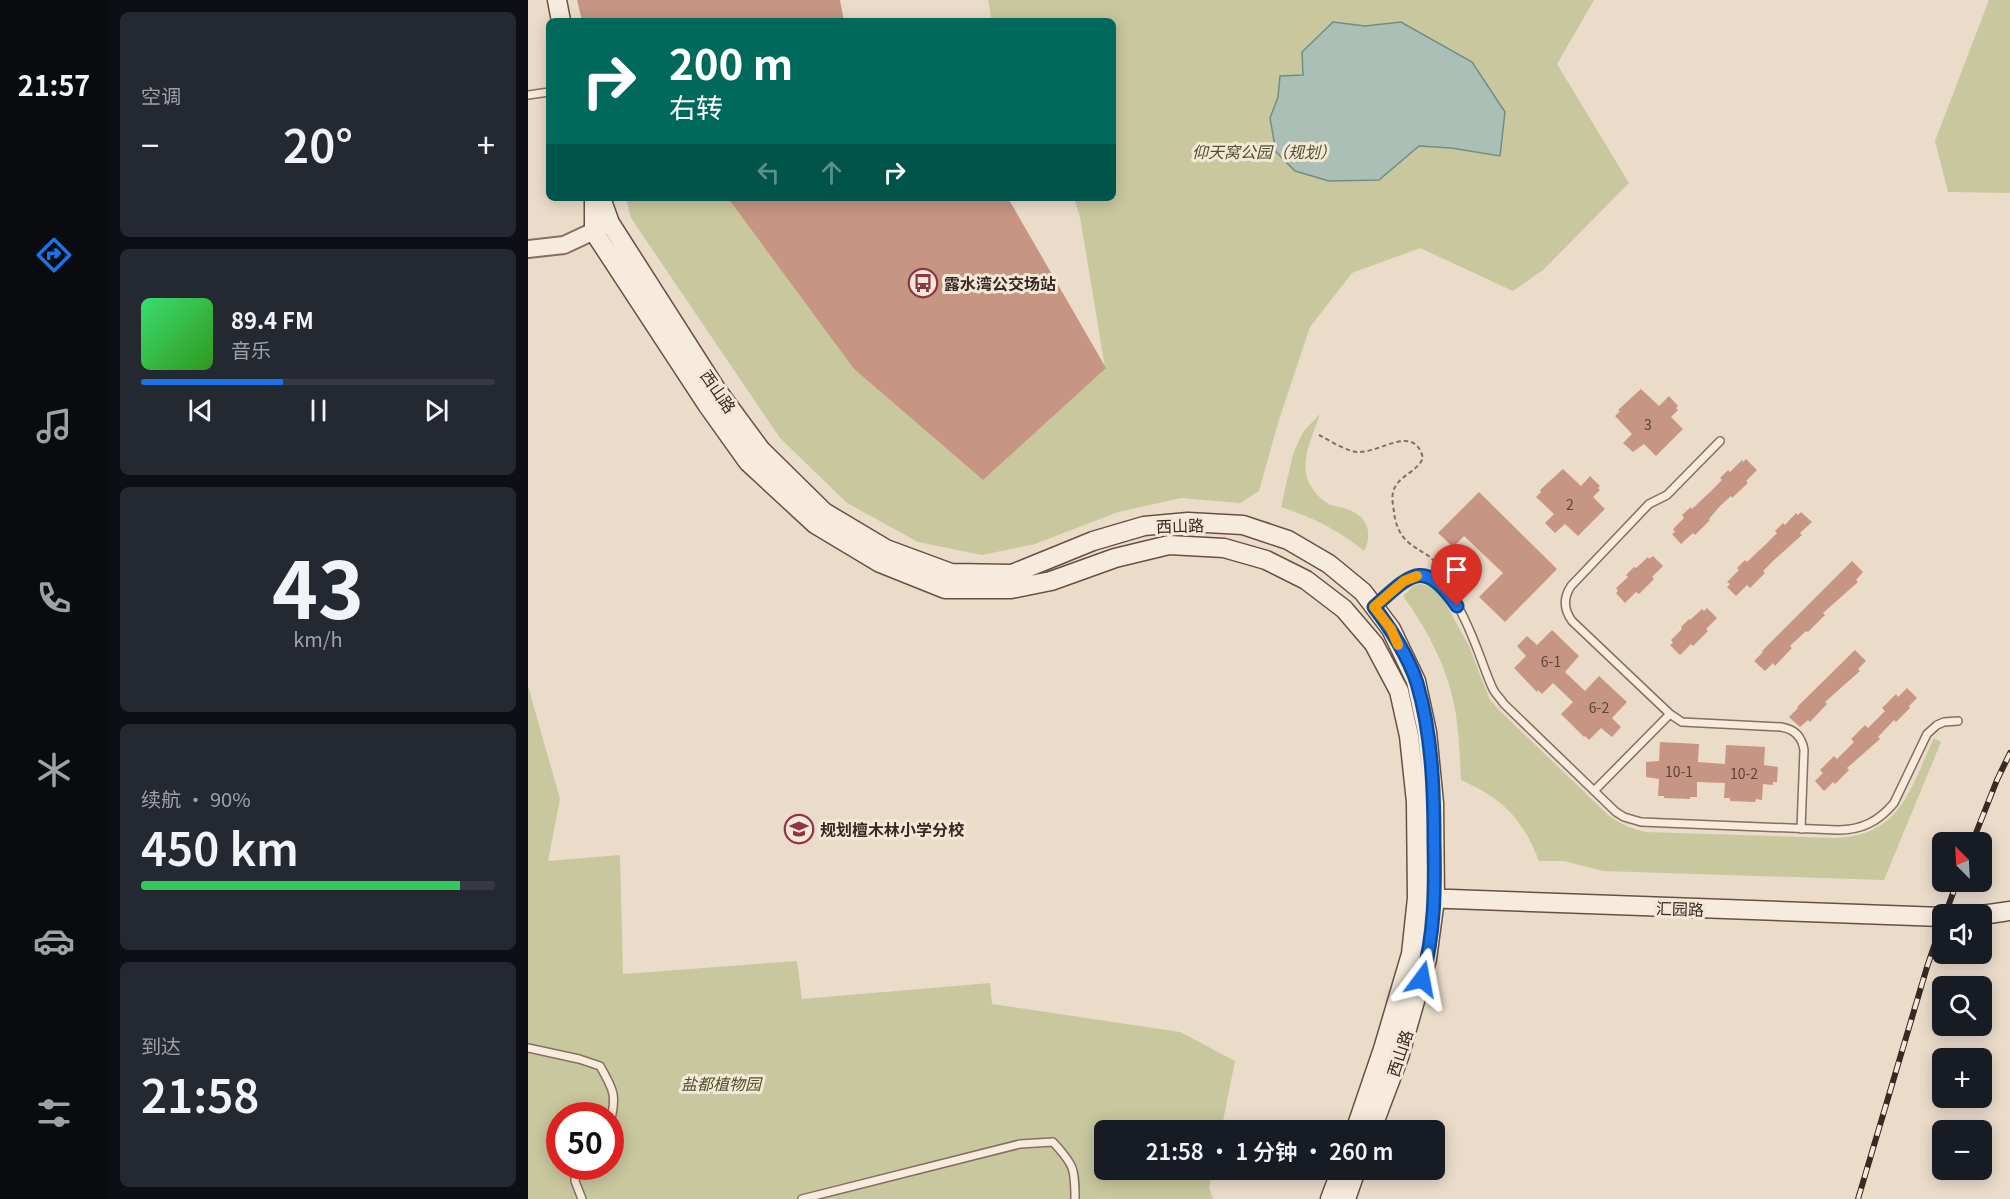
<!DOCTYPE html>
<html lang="zh">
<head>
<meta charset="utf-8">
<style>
  body { margin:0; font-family:Georgia,"Noto Sans SC",serif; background:#242831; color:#f1f3f6; height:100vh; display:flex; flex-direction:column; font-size:22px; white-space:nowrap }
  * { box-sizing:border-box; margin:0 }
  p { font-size:20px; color:#9ea1a6 }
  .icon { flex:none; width:33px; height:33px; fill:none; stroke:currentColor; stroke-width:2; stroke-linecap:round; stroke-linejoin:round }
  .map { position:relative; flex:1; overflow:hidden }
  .drawer { display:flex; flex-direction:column; gap:12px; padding:12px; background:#0d0f14; width:420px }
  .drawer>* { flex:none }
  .banner { position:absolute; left:18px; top:18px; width:570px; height:183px; border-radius:9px; box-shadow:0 3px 15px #0003; background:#00695c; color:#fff; overflow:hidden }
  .needle { width:39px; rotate:336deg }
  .tools { position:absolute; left:1404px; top:832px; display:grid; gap:12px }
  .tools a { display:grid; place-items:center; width:60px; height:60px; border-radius:9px; background:#171b24; box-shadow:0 3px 15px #0003; font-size:30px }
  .speed { position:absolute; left:18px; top:1102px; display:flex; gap:12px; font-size:30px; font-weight:700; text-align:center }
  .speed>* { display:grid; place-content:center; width:78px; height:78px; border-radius:50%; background:#171b24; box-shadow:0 3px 15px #0003; line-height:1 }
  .speed .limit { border:9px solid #d22; background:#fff; color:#111 }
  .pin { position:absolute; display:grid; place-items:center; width:51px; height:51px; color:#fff; margin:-62px -26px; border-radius:50% 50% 50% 0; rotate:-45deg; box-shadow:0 0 6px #0007 }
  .pin .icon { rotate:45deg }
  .me { position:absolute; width:66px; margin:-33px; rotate:13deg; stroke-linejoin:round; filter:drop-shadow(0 0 4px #0008) }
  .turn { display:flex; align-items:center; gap:21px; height:126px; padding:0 24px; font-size:27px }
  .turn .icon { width:78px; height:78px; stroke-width:2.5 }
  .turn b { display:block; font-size:42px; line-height:51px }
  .lanes { display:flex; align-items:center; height:57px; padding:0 24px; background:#0003; justify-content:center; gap:30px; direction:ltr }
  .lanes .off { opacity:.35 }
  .big { font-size:45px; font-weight:600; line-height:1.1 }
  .drawer .tile { flex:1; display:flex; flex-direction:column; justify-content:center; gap:9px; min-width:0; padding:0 21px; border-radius:9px; background:#242831 }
  .drawer .dial { align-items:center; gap:0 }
  .dial b { font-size:78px; line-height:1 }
  .song { display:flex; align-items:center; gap:18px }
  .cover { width:72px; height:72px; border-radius:9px; background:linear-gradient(135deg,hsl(140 70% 55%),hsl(110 70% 35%)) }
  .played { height:6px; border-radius:3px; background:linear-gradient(90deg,#1a73e8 40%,#363941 40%) }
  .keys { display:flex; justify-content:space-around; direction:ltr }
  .heat { display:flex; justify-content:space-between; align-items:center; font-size:33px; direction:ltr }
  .charge { height:9px; border-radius:4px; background:linear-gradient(90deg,#34c759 90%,#363941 0) }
  .trip { position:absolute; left:566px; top:1120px; width:351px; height:60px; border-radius:9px; background:#171b24; box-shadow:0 3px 15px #0003; font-weight:600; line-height:60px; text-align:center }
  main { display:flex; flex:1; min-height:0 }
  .tabs { display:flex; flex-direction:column; width:108px; justify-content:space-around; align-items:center; background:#090b0e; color:#9ea1a6 }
  .tabs .icon { width:42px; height:42px }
  .tabs .selected { color:#1a73e8 }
  .tabs b { font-size:27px; color:#f1f3f6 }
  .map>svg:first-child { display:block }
  .green { fill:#c8c79e; fill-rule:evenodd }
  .water { fill:#aac0b6; stroke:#718e82; stroke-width:1.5 }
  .building { fill:#c69583 }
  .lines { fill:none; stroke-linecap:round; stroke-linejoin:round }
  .service-casing { stroke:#866e60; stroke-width:10 }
  .tertiary-casing { stroke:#866e60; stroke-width:20 }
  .secondary-casing { stroke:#685043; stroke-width:21 }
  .path { stroke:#866e60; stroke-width:2; stroke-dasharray:4.5 3; stroke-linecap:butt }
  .service { stroke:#f6ebdc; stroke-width:7 }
  .tertiary { stroke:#f6ebdc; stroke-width:16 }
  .secondary { stroke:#f6ebdc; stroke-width:18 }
  .rail-casing { stroke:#382922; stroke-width:6 }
  .rail { stroke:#f3e8d8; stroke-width:4; stroke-dasharray:11; stroke-linecap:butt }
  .route-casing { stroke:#114b97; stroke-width:15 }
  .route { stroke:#1a73e8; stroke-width:10 }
  .slow { stroke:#f59e0b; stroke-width:10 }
  .labels { text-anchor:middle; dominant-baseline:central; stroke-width:6; stroke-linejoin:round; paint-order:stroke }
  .number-label { font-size:14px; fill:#5c443a }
  .park-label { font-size:16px; font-style:italic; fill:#4e522a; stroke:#f3e8d8 }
  .poi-label { font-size:16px; font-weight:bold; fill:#382922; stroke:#f3e8d8; text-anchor:start }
  .street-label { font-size:16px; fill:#382922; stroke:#f3e8d8 }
</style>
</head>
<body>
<main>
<nav class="tabs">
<b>21:57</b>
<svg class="icon selected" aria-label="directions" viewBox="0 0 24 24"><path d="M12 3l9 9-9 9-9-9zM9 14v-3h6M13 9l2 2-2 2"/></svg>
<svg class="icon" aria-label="music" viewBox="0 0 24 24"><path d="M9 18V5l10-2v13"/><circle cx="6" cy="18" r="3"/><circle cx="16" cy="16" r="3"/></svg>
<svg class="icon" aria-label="phone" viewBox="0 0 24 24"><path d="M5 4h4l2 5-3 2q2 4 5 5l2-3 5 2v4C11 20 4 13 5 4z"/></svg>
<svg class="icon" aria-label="climate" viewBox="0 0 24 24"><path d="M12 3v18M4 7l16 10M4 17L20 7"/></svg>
<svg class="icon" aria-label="car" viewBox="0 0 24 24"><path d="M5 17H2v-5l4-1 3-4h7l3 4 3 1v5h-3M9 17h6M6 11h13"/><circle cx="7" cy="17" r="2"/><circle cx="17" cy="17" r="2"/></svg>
<svg class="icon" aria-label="filters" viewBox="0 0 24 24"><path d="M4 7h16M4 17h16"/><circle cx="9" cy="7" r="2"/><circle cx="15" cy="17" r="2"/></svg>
</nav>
<section class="drawer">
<div class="tile"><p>空调</p>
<div class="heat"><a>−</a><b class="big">20°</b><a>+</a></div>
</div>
<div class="tile">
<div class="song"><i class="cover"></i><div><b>89.4 FM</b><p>音乐</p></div></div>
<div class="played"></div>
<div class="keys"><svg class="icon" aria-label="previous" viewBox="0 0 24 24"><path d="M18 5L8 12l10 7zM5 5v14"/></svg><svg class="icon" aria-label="pause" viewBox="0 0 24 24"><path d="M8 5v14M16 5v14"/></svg><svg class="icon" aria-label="next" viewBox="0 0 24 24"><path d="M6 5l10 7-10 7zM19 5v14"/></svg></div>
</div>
<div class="tile dial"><b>43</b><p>km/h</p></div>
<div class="tile"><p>续航 · 90%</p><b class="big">450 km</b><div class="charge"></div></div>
<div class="tile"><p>到达</p><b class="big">21:58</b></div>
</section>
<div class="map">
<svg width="1482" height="1199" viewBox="0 0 1482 1199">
  <rect width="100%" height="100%" fill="#ebdcca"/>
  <!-- green -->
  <path class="green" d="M460 0H1066L1029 64 1101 183 1015 270 985 291 892 248 824 273 782 327 750 423 731 491 712 503 653 498 590 512 507 544 454 555 390 542 319 503 252 438 103 218 98 198H201L326 369 455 480 577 368 552 217 546 198H585V21H466L463 17Z
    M1461 0H1482V193L1420 192 1407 141Z
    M792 414C786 432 773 458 779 477 781 487 793 501 803 505 809 507 815 507 821 510 840 517 845 534 836 551 812 531 784 517 753 507L765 454 775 432Z
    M892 584 905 587 915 599 941 646 961 698 970 709 1080 815C1092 824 1103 829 1118 832L1307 838C1373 836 1382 789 1406 738L1413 742 1356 880 1075 871 1036 861H1011C995 819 974 798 933 780 932 758 931 736 928 715 922 672 900 630 875 596L885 586Z
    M0 686 32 799 20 861 92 855 95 974 269 961 274 999 462 983 464 1004 652 1032 707 1061 693 1131H576V1170H685L681 1187 685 1199H0ZM32 1116H82V1167H32Z"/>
  <!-- water -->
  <path class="water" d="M805 22 837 26 873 22 944 62 977 112 972 156 923 148 891 146 851 180 801 181 767 171 748 152 742 118 750 97 752 76 775 75 774 52Z"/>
  <!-- building -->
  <path class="building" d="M49 0H312L316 21H54Z
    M200 198H480L578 368 455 480 326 369Z
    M1113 389 1131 406 1141 396 1150 406 1148 408 1150 410 1143 417 1155 429 1128 456 1116 444 1105 452 1095 443 1104 434 1087 416 1092 411 1090 410Z
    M1218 459 1229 470 1218 481 1220 483 1204 498 1203 496 1192 506 1181 519 1182 520 1167 535 1165 533 1153 544 1144 534 1147 532 1145 529 1156 518 1154 515 1163 507 1164 509 1182 492 1194 480 1192 478 1200 470 1202 472 1214 460 1215 462Z
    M1035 469 1053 486 1062 476 1072 486 1070 488 1072 490 1065 497 1077 509 1050 536 1037 524 1027 533 1017 523 1026 514 1008 497 1013 492 1012 490Z
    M951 492 1029 569 977 622 951 597 975 573 936 536 925 547 910 533Z
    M1273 512 1284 522 1272 533 1274 535 1246 560 1235 571 1237 573 1222 588 1219 585 1208 596 1199 587 1202 584 1199 582 1211 570 1209 568 1217 560 1219 562 1237 545 1249 533 1247 531 1255 523 1257 525 1268 513 1270 515Z
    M1125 556 1135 566 1124 577 1126 579 1111 594 1108 592 1097 603 1088 593 1090 591 1088 588 1100 577 1098 575 1106 567 1108 568 1120 557 1121 559Z
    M1324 561 1335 572 1328 580 1330 582 1295 613 1297 615 1280 632 1278 631 1262 646 1264 648 1247 666 1245 663 1237 671 1226 661 1235 652 1234 651Z
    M1179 608 1189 618 1178 629 1180 631 1165 646 1163 644 1152 655 1142 645 1145 643 1143 640 1154 629 1153 627 1161 619 1162 620 1174 609 1176 611Z
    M1024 630 1051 656 1037 672 1057 691 1071 676 1099 702 1084 718 1093 727 1084 737 1073 728 1061 740 1057 736 1056 737 1033 714 1045 702 1025 683 1014 694 1010 690 1009 692 986 668 998 656 989 646 999 636 1009 645Z
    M1327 650 1338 661 1330 669 1332 671 1297 702 1299 704 1282 722 1280 720 1272 727 1261 717 1270 708 1269 707Z
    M1379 688 1389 698 1381 706 1382 708 1368 722 1366 720 1350 737 1352 739 1319 768 1321 770 1307 784 1305 782 1296 791 1287 781 1295 773 1292 770 1306 756 1309 759 1326 742 1323 739 1337 725 1340 728 1357 711 1354 708 1368 694 1370 697Z
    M1132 742 1171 744 1170 762 1197 764 1198 745 1237 747 1236 765 1250 767 1249 782H1245V785L1235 784 1234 800 1228 799 1227 802 1202 801V798H1196L1197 783 1169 782V797H1162V799L1136 798V796H1130L1131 779 1118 777V762L1131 761Z"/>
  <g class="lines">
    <!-- service casing -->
    <g class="service-casing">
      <path id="service" d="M0 95 21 92
        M1192 441 1139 495 1121 504 1043 586C1035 598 1036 610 1044 621L1142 714 1154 722 1253 727C1266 729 1274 737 1276 750L1273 829
        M846 607C857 598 869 583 882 578 928 560 951 662 965 689 968 695 973 699 976 704L1088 812 1096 817 1113 822 1310 830C1334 830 1351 821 1366 803L1399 734 1409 725 1416 722 1430 721
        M1066 791 1142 714
        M0 1048 51 1059 72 1066C86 1090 89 1096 82 1123
        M48 1167 47 1181 54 1199
        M274 1199 492 1144 525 1142C546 1165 547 1168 547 1199"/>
    </g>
    <!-- tertiary casing -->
    <g class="tertiary-casing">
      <path id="tertiary" d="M0 249 36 245 79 225"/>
    </g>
    <!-- secondary casing -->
    <g class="secondary-casing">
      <path id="secondary" d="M29 0 33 21
        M66 198V232L180 406 220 462 287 524 352 563 417 589H483L523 581 587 558 641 545 696 548 738 560 778 580 816 609 846 644 871 691 881 736 888 802 889 898 883 954 855 1049 827 1131
        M73 198 82 223 188 389 233 450 296 512 358 549 423 573 484 574 565 541 616 526 660 522 715 525 760 540 801 564 835 592 863 629 888 681 899 732 906 803 907 899 899 959 871 1057 843 1131
        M895 898 1414 917
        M1454 915 1482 911
        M802 1199 813 1170
        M818 1199 828 1170"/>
    </g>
    <!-- path -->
    <path class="path" d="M791 435C803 441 817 451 830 452 853 453 886 423 895 458 889 472 872 475 866 489 863 496 865 505 866 512 871 555 905 545 912 573"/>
    <!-- service -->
    <use href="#service" class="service"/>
    <!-- tertiary -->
    <use href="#tertiary" class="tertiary"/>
    <!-- secondary -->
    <use href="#secondary" class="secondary"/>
    <!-- rail casing -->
    <g class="rail-casing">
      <path id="rail" d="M1444 843 1469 780 1482 753
        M1417 915 1429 882
        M1330 1199 1399 967 1414 923"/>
    </g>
    <!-- rail -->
    <use href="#rail" class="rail"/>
  </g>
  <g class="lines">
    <!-- route casing -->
    <g class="route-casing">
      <path id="route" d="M894 979C907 934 907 888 906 842 906 789 904 734 889 683 881 658 862 627 846 607 883 574 896 557 929 606"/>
    </g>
    <!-- route -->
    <use href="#route" class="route"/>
    <!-- slow -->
    <path class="slow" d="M870 645 863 629 846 607 876 581 889 576"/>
  </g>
  <!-- icons -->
  <defs>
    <g id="bus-ring" transform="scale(1.5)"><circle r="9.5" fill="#f3e8d8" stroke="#903543" stroke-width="1.5"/><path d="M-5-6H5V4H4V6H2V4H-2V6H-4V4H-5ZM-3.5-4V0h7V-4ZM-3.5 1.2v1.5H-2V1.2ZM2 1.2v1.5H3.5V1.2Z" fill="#903543"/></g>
    <g id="school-ring" transform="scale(1.5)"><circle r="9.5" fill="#f3e8d8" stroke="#903543" stroke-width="1.5"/><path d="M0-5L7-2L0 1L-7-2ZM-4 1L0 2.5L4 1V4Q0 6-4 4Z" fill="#903543"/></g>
  </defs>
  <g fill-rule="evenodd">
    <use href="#bus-ring" x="395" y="283"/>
    <use href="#school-ring" x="271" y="829"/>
  </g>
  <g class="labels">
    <!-- number labels -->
    <g class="number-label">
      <text x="1120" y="424">3</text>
      <text x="1042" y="504">2</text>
      <text x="1023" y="661">6-1</text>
      <text x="1071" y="707">6-2</text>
      <text x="1151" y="771">10-1</text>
      <text x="1216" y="773">10-2</text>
    </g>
    <!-- park labels -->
    <g class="park-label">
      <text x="736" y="151">仰天窝公园（规划）</text>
      <text x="193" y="1083">盐都植物园</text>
    </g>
    <!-- poi labels -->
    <g class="poi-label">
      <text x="416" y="283">露水湾公交场站</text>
      <text x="292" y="829">规划檀木林小学分校</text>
    </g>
    <!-- street labels -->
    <g class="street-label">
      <text transform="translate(191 391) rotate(55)">西山路</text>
      <text transform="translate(652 525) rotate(-2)">西山路</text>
      <text transform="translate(1152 908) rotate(2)">汇园路</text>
      <text transform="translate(871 1053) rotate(-72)">西山路</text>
    </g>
  </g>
</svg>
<div class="tools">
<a><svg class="needle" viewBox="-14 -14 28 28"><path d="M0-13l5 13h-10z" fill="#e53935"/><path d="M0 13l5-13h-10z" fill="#9ea1a6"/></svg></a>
<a><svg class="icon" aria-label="sound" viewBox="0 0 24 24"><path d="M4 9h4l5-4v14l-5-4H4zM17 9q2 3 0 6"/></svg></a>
<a><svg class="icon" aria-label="search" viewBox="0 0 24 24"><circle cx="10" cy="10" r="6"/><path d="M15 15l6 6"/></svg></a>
<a>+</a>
<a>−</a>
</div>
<div class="speed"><div class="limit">50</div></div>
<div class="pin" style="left:929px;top:606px;background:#d93025"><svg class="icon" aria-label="arrive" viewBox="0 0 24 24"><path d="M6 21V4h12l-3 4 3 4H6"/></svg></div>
<svg class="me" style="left:894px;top:979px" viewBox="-20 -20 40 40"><path d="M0-17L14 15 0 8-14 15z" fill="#1a73e8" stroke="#fff" stroke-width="4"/></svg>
<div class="trip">21:58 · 1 分钟 · 260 m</div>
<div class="banner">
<div class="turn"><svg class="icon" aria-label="right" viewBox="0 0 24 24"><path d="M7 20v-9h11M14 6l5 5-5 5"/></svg><div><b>200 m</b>右转</div></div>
<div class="lanes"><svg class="icon off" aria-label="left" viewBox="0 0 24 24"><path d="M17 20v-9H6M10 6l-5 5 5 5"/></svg><svg class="icon off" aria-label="ahead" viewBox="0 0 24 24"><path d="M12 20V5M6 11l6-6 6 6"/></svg><svg class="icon" aria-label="right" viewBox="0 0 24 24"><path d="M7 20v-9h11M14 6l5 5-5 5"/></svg></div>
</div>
</div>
</main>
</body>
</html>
